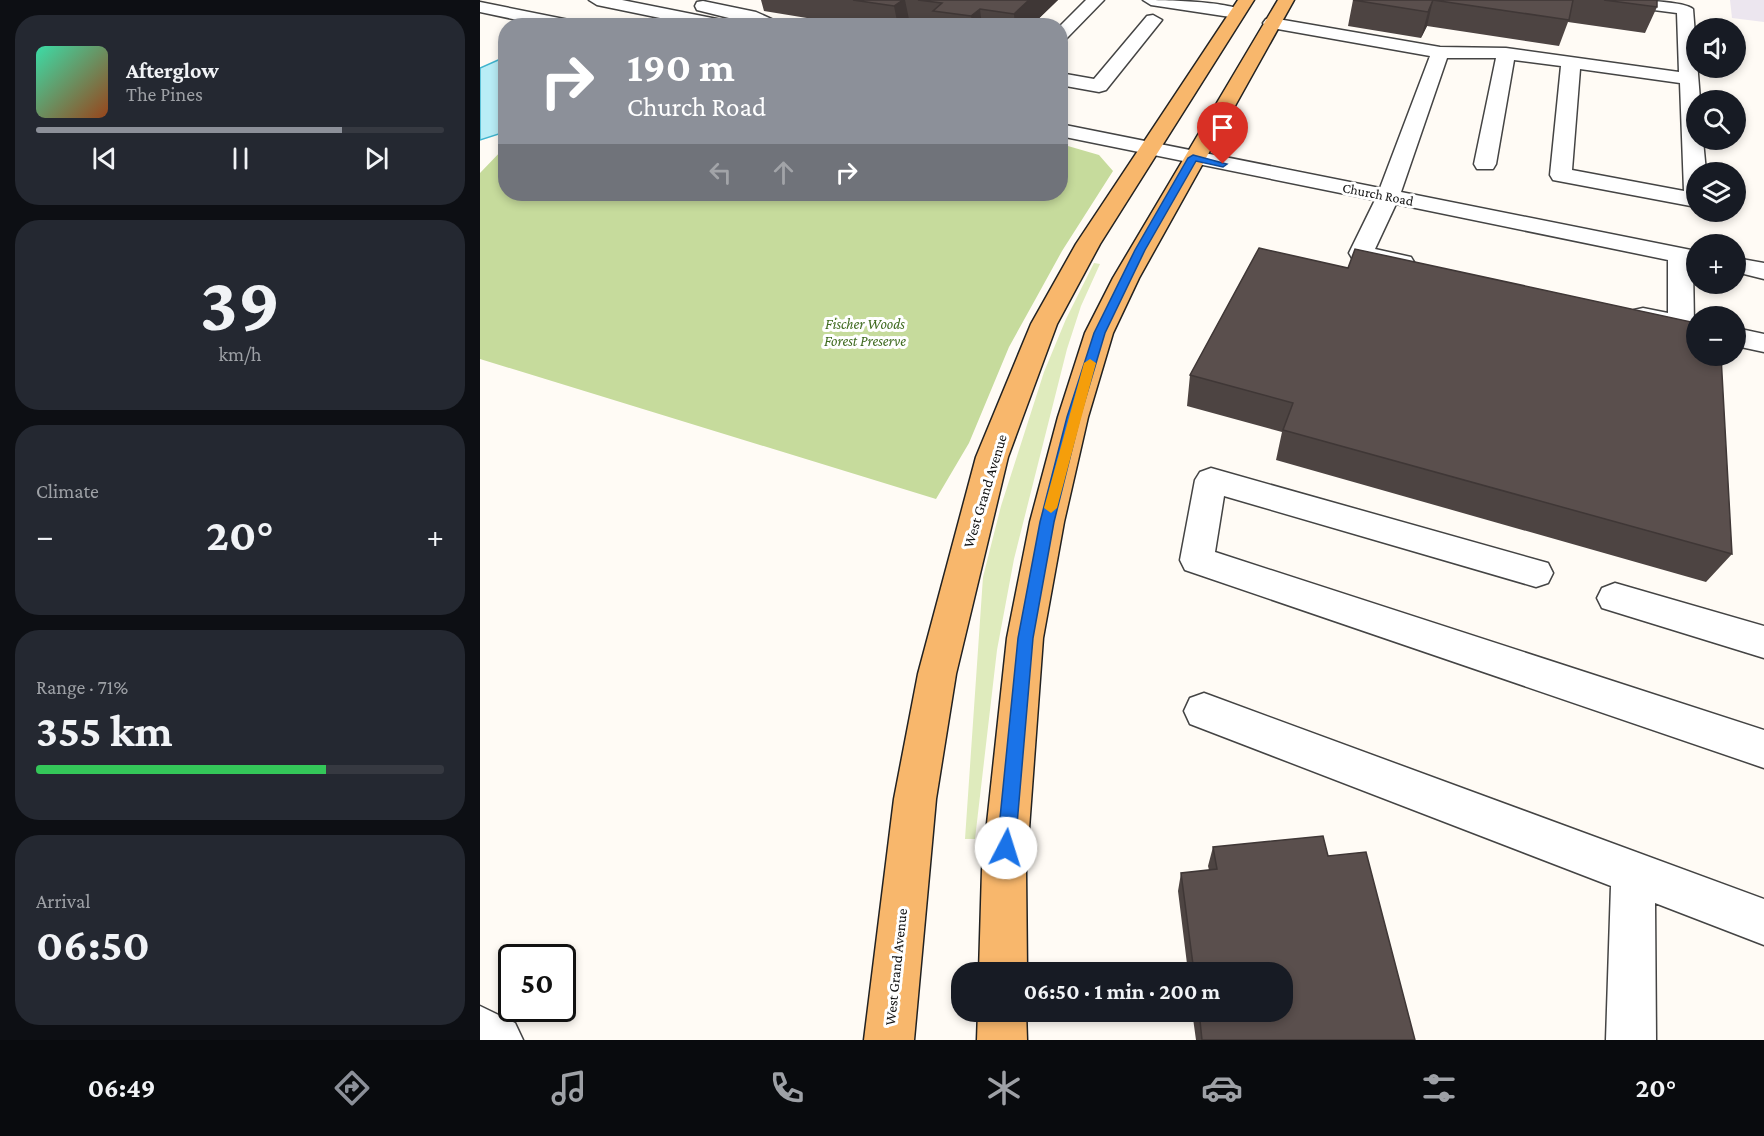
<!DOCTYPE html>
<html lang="en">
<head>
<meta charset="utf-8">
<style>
  body { margin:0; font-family:"Crimson Pro",serif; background:#242831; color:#f1f3f6; height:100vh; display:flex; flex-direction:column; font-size:22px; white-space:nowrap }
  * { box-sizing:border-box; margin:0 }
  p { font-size:20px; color:#9ea1a6 }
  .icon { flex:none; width:33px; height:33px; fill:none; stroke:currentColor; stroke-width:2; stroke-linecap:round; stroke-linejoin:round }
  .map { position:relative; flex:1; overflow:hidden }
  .drawer { display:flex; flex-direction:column; gap:15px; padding:15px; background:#0d0f14; width:480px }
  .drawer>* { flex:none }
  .top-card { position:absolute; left:18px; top:18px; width:570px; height:183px; border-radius:24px; box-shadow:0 3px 9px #0003; background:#8c9099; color:#fff; overflow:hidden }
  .controls { position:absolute; left:1206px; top:18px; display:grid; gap:12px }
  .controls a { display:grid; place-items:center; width:60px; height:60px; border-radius:50%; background:#171b24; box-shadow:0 3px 9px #0003; font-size:30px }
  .speed { position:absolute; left:18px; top:944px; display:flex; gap:12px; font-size:30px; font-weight:700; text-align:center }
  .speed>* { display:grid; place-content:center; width:78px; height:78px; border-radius:50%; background:#171b24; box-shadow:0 3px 9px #0003; line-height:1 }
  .speed .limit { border:3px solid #111; border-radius:9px; background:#fff; color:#111 }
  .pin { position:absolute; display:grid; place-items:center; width:51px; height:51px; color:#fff; margin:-62px -26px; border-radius:50% 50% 50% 0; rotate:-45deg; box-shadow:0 0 6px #0007 }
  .pin .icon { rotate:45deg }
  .me { position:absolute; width:66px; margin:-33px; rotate:5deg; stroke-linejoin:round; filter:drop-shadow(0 0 4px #0008) }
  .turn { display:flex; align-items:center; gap:21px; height:126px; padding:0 30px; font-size:27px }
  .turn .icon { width:78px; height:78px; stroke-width:2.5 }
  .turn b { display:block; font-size:42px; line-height:51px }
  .lanes { display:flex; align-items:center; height:57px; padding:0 30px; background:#0003; justify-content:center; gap:30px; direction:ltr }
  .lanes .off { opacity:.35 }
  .big { font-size:45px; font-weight:700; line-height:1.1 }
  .drawer .tile { flex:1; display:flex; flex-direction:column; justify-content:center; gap:9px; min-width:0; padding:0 21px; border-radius:24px; background:#242831 }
  .drawer .dial { align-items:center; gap:0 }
  .dial b { font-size:78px; line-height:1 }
  .song { display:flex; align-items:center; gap:18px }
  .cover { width:72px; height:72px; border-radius:9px; background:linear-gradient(135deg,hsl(160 70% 55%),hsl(20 70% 35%)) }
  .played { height:6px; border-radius:3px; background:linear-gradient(90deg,#8c9099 75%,#363941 75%) }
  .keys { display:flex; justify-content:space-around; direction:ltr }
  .heat { display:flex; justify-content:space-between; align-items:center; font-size:33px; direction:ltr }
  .charge { height:9px; border-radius:4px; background:linear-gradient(90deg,#34c759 71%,#363941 0) }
  .trip { position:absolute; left:471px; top:962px; width:342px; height:60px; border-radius:24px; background:#171b24; box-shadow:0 3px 9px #0003; font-weight:700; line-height:60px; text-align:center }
  .dock { display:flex; height:96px; justify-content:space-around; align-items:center; background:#090b0e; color:#9ea1a6 }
  .dock .icon { width:42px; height:42px }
  .dock .active { color:#8c9099 }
  .dock b { font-size:27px; color:#f1f3f6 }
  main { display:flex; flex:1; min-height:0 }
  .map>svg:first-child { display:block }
  .industrial { fill:#ece6ef }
  .green { fill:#dfebbd }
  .forest { fill:#c6db9c }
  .water { fill:#b9edf6; stroke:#40b4ce; stroke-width:1.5 }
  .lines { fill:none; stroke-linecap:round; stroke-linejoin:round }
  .minor-casing { stroke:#444; stroke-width:3 }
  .major-casing { stroke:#222; stroke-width:3 }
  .minor { fill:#fff; fill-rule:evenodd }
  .major { fill:#f8b76c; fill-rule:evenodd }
  .wall { fill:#4d4442 }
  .shaded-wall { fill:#3f3736 }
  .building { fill:#5a4f4d; stroke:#3f3736; stroke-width:1.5 }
  .route { fill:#1a73e8; stroke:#114b97; stroke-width:1.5 }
  .slow { fill:#f59e0b }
  .labels { text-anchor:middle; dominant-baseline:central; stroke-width:6; stroke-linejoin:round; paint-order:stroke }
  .far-street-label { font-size:14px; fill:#111; stroke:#fff }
  .park-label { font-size:15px; font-style:italic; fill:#3f6a20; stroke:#fff }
  .street-label { font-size:15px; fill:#111; stroke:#fff }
</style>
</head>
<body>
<main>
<section class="drawer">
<div class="tile">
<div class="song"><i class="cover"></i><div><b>Afterglow</b><p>The Pines</p></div></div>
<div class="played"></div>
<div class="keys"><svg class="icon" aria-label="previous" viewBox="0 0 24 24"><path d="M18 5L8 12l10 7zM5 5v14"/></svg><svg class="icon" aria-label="pause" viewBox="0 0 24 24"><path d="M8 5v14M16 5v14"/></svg><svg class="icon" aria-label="next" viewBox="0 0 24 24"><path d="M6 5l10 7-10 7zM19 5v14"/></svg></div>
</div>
<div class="tile dial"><b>39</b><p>km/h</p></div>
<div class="tile"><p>Climate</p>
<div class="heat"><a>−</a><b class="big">20°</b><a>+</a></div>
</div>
<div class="tile"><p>Range · 71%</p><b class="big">355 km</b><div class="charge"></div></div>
<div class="tile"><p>Arrival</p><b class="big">06:50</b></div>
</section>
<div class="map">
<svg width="1284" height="1040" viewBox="0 0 1284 1040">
  <rect width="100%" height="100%" fill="#fffbf5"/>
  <!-- industrial -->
  <path class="industrial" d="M1250 0H1284V22L1252 18Z"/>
  <!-- green -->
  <path class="green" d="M614 263 620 264 601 306 587 349 534 559 517 650 495 839H485L503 577 521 506 564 372 586 319Z"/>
  <!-- forest -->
  <path class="forest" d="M581 144 619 155 633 171 582 251 555 300 529 347 489 443 456 499 0 359V173L25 147 26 194H580Z"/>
  <!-- water -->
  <path class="water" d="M25 57V132L0 140V68Z"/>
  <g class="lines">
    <!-- minor casing -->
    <g class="minor-casing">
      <path id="minor" d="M109 0H142L247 21 255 26H219L117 5Z
        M606 0H624L586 39 580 40V26Z
        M663 0C681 0 756 1 765 13L757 18 671 5Z
        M1127 0C1144 0 1203 0 1213 9L1220 100H1216V140H1223L1226 172H1216V207L1073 180 1070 175 1081 66 1034 60 1016 164 1013 169H997L994 164 1016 58H967L921 192 1216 251V265H1213L1214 325 1210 331 1201 333 1154 322 1150 316 1154 310 1163 308 1188 313V260L916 204 895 249 931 257 934 262 931 267 922 269 872 258 869 253 895 200 580 136V124L900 188 950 56 792 28 786 27 783 23 786 19 792 18 960 47 1026 48 1199 72 1197 13 1135 5ZM1100 69 1200 83 1204 191 1092 170Z
        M223 1 276 12 307 26H281L217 10 215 6 217 2Z
        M0 2 94 21 102 26H66L0 12Z
        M673 15 682 20 626 90 619 92 580 85V73L614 79 667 16Z
        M1256 258 1284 263V279L1256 272Z
        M1256 328 1284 334V352L1256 346Z
        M731 468 1068 563 1073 573 1068 583 1056 587 744 496 735 552 1284 730V768L705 570 700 560 715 480 720 472Z
        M1135 583 1284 626V658L1122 608 1117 598 1122 588Z
        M724 693 1284 899V945L1175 903 1176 1040H1126L1131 886 710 724 704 711 710 698Z
        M0 1006 35 1023 43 1040H0Z"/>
    </g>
    <!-- major casing -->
    <g class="major-casing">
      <path id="major" d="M758 0H774L620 244 577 324 528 457 476 674 456 799 434 1040H384L414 799 438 674 496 457 551 324 596 244Z
        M798 0H814L659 278 633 333 608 417 584 522 563 638 546 870 547 972H499L502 870 527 638 550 522 578 417 605 333 633 278Z
        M498 1011H546L547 1040H497Z"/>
    </g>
    <!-- minor -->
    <use href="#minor" class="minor"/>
    <!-- major -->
    <use href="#major" class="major"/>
  </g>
  <!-- wall -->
  <path class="wall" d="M281 0H578L551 26H440L430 24 428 26H376L284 11Z
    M873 0H1177V7L1165 33 1088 22 1079 46 947 26 941 38 868 26Z
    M779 248 1252 554 1226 582 796 460 802 432 707 406 710 375Z
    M733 847 848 856 935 1040H716L712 1011H802V972H708L698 891 701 873 729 870 728 866Z"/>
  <!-- shaded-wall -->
  <path class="shaded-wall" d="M423 0H425L430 24 428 26H418L414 6Z
    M549 0H578L551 26H535L534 14Z
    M953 0 947 26 941 38 948 12Z
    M500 9 502 26H493L491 16Z"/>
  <!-- building -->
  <path class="building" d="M373 0H423L414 6Z
    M438 0H549L534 14 500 9 491 16 453 11 462 3Z
    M873 0H953L948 12Z
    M953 0H1093L1089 20Z
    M1124 0H1177V7Z
    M779 248 868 268 875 249 1216 323V356H1241L1252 554 803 430 813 403 710 375Z
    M843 836 848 856 886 852 935 1040H722L719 1011H802V972H714L701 873 737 869 733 847Z"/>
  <!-- route -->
  <path class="route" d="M713 155 747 164 743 167 716 161 665 250 625 333 600 417 574 522 553 638 535 848 532 854 526 857 519 854 517 848 538 638 560 522 587 417 614 333 655 250 708 158Z"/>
  <!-- slow -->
  <path class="slow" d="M610 359 616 363 577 508 571 513 564 508 604 363Z"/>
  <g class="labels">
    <!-- far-street labels -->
    <g class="far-street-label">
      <text transform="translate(898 194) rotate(11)">Church Road</text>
    </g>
    <!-- park labels -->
    <g class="park-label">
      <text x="385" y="324">Fischer Woods<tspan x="385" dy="17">Forest Preserve</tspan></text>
    </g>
    <!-- street labels -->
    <g class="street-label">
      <text transform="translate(505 491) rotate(-73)">West Grand Avenue</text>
      <text transform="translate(416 967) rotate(-84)">West Grand Avenue</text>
    </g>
  </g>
</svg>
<div class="controls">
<a><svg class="icon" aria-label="sound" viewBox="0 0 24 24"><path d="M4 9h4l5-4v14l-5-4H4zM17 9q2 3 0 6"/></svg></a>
<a><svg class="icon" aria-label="search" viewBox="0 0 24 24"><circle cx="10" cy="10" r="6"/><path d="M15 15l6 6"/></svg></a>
<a><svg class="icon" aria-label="layers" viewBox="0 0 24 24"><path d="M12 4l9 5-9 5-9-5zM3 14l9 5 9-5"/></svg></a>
<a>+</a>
<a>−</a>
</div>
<div class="speed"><div class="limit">50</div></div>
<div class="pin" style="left:743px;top:164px;background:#d93025"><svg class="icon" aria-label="arrive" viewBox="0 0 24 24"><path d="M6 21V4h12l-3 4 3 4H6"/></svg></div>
<svg class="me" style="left:526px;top:848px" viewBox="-20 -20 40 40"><circle r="19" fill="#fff"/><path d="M0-13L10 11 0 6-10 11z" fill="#1a73e8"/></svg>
<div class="trip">06:50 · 1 min · 200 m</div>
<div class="top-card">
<div class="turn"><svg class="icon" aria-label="right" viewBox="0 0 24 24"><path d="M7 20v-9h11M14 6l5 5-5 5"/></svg><div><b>190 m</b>Church Road</div></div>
<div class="lanes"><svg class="icon off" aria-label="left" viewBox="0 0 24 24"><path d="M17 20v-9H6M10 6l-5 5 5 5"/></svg><svg class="icon off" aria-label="ahead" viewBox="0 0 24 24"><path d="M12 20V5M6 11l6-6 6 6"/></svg><svg class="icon" aria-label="right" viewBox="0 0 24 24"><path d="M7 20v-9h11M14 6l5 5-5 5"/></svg></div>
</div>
</div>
</main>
<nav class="dock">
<b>06:49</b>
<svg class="icon active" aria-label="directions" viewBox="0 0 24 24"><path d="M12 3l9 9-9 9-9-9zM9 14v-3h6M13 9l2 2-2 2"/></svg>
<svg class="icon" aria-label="music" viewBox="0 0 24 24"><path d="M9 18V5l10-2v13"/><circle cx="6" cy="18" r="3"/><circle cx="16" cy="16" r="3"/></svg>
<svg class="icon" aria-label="phone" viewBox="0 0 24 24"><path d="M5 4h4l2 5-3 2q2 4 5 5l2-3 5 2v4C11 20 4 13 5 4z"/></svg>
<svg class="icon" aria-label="climate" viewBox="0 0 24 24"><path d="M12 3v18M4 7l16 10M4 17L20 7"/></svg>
<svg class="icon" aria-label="car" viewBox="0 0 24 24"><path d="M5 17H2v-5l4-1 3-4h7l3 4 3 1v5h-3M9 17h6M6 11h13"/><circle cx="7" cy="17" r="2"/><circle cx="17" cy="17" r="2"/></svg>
<svg class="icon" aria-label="filters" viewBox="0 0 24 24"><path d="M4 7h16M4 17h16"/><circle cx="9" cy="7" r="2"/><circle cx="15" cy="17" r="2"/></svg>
<b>20°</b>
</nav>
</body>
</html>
